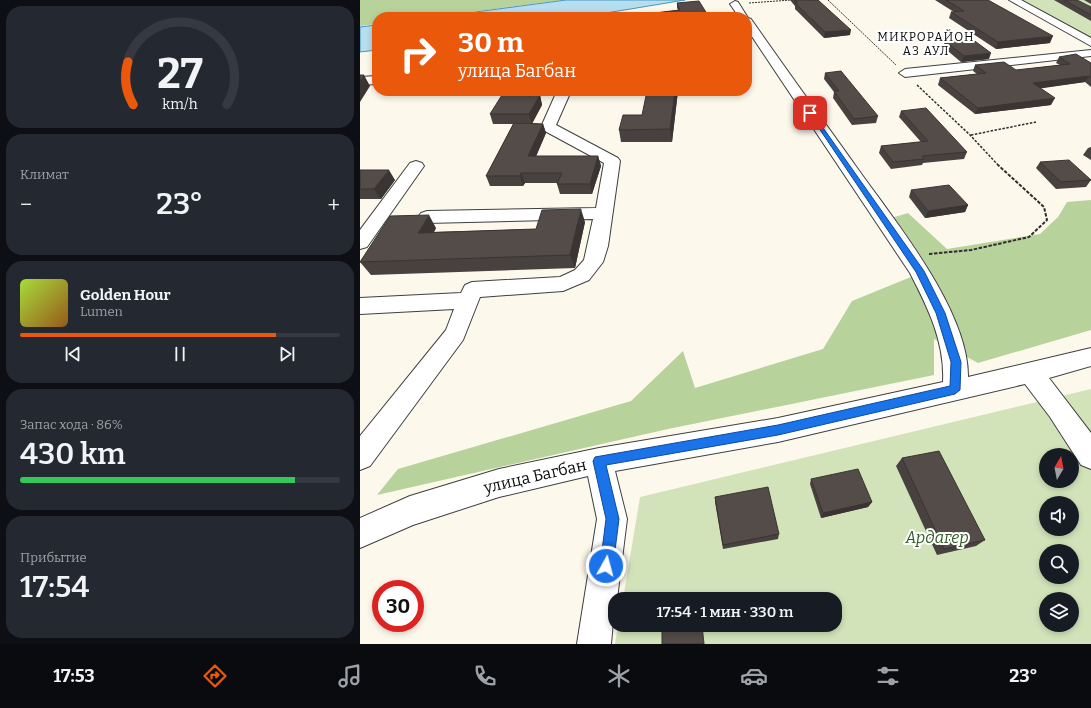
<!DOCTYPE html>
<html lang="ru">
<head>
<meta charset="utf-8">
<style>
  body { margin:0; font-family:Bitter,serif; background:#242831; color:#f1f3f6; height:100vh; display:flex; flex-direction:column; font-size:15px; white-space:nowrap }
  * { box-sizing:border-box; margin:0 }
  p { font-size:13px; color:#9ea1a6 }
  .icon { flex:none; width:22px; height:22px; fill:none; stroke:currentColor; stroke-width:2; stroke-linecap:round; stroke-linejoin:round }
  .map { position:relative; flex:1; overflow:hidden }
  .drawer { display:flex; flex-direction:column; gap:6px; padding:6px; background:#0d0f14; width:360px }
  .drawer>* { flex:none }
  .top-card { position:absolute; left:12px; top:12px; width:380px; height:84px; border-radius:16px; box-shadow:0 2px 6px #0003; background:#ea580c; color:#fff; overflow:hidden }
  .needle { width:26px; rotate:10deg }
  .buttons { position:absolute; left:679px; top:448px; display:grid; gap:8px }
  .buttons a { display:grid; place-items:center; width:40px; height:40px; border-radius:50%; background:#171b24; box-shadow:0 2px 6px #0003; font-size:20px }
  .speed { position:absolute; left:12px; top:580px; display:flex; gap:8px; font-size:20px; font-weight:700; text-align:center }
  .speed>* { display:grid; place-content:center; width:52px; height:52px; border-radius:50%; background:#171b24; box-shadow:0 2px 6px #0003; line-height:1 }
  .speed .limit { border:6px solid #d22; background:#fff; color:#111 }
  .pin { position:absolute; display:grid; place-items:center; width:34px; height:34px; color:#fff; margin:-17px; border-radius:8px; box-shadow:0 2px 6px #0006 }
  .me { position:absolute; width:44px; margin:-22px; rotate:7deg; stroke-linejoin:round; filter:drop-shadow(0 0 3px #0008) }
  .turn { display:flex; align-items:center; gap:14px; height:84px; padding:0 20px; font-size:18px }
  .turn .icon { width:52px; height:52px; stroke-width:2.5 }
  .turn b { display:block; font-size:28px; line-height:34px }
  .big { font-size:30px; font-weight:600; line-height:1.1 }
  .drawer .card { flex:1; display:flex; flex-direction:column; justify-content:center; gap:6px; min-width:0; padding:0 14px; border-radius:16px; background:#242831 }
  .drawer .dial { align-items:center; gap:0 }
  .dial svg { height:104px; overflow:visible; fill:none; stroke:#363941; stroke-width:7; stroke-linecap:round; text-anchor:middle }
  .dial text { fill:#f1f3f6; stroke:none }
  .song { display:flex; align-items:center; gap:12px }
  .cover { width:48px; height:48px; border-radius:6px; background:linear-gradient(135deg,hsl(80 70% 55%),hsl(30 70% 35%)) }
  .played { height:4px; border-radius:2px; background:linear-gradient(90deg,#ea580c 80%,#363941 80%) }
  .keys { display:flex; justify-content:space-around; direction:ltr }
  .heat { display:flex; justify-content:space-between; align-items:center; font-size:22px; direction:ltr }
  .charge { height:6px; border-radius:3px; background:linear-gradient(90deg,#34c759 86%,#363941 0) }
  .trip { position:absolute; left:248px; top:592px; width:234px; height:40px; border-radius:16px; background:#171b24; box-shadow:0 2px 6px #0003; font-weight:600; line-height:40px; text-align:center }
  .tab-bar { display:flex; height:64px; justify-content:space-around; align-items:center; background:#090b0e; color:#9ea1a6 }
  .tab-bar .icon { width:28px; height:28px }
  .tab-bar .selected { color:#ea580c }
  .tab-bar b { font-size:18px; color:#f1f3f6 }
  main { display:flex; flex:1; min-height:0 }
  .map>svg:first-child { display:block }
  .green { fill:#d2e3ba; fill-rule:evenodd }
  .forest { fill:#b8d29b }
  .water { fill:#b6deef; stroke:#4597be }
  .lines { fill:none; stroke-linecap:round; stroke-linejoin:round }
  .minor-casing { stroke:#3f3f3f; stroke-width:2 }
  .path-far2 { stroke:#2e2e2e; stroke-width:1; stroke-dasharray:2 1; stroke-linecap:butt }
  .path-far1 { stroke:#2e2e2e; stroke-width:1.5; stroke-dasharray:2.5 1.5; stroke-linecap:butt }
  .path { stroke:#2e2e2e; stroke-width:2; stroke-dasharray:3.5 1.5; stroke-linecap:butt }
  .minor { fill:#fff; fill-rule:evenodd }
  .wall { fill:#47413f }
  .shaded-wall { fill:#3a3533 }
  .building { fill:#534c49; stroke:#3a3533 }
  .route { fill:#1a73e8; stroke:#114b97 }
  .labels { text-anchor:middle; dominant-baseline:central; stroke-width:4; stroke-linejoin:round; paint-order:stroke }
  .far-neighbourhood-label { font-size:12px; letter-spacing:1px; fill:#0c0c0c; stroke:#fff }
  .near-street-label { font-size:16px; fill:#0c0c0c; stroke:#fff }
  .near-park-label { font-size:16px; font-style:italic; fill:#335c24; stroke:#fff }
</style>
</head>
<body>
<main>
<section class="drawer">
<div class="card dial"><svg viewBox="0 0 100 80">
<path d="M14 69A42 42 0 1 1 86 69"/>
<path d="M14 69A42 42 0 0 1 10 36" stroke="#ea580c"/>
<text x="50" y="56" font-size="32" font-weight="700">27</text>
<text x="50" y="72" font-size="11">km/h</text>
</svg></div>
<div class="card"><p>Климат</p>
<div class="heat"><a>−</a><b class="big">23°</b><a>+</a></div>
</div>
<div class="card">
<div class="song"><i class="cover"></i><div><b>Golden Hour</b><p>Lumen</p></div></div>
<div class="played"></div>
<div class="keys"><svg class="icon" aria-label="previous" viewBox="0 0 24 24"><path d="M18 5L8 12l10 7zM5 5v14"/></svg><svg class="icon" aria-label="pause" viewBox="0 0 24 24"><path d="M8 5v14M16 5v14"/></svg><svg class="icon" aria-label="next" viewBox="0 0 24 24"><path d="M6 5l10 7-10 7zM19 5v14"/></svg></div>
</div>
<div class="card"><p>Запас хода · 86%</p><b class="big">430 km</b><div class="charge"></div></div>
<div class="card"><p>Прибытие</p><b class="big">17:54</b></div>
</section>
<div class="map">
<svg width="731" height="644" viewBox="0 0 731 644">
  <rect width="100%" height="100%" fill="#fdf8ec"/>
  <!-- green -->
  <path class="green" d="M660 0H731V39Z
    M731 389V644H255L258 625H475V599H263L280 497ZM686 455H712V481H686ZM686 503H712V529H686ZM686 551H712V577H686ZM686 599H712V625H686Z"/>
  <!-- forest -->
  <path class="forest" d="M0 0H203L72 17H17V24L0 26Z
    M731 200V330L618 363 574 339V375L308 429 17 495 38 469 271 401 323 351 335 388 463 349 492 301 568 270 528 219 548 213 587 249 680 234 698 217 707 202Z"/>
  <!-- water -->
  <path class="water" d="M206 0H325L222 17H78Z
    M17 25V50L0 52V27Z"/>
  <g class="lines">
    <!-- minor casing -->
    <g class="minor-casing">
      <path id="minor" d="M649 0H661L731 38V46Z
        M375 1 378 2 388 18 391 19C425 68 460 116 495 165 533 219 609 310 608 377L731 348V366L689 378 731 433V469L721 465 690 417 665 384 418 442 255 471 267 519 257 599H255L251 644H217L237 519 228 476 139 497 53 525 0 548V518L50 496 139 469 239 448 418 418 583 382C585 342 568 308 550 273L387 29V17H379L370 4Z
        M731 50V56L545 77 539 73 545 69Z
        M17 76V84L0 85V77Z
        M197 91H211L196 125 258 158 260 161 248 246 243 262 229 280 203 291 120 297 103 340 10 466 0 470V436L86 330 94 309 0 314V298L101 293 105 285 112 282 200 277 215 270 224 260 233 219 67 223 61 221 58 217 61 213 67 211 236 208 244 163 183 130 181 127Z
        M56 161 62 163 64 166 7 247 0 249V230L50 163Z"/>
    </g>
    <!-- path-far2 -->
    <path class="path-far2" d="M468 0 536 65
      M389 3 431 0"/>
    <!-- path-far1 -->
    <path class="path-far1" d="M557 85 610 135 639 166
      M611 135 676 122"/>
    <!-- path -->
    <path class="path" d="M569 254 611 250 669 237 687 220 684 207 638 165"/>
    <!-- minor -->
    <use href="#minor" class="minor"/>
  </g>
  <!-- wall -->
  <path class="wall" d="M430 0H458L490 35 464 38 435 9V6Z
    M575 0H628L690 43 636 49 589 18 591 12H594Z
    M694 0H717L731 8V21Z
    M724 0H731V4Z
    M317 3 349 17H294V13L318 10 317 8Z
    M585 41 629 59 601 62 583 47Z
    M699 57 731 63V87L725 82 680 88 691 105 615 114 578 85 580 78 617 74 613 71 615 65 656 70 700 65 696 63Z
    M465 73 518 116 516 123 492 125 473 98 474 92 464 79Z
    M318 91 312 142H261L259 130 282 115Z
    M180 95 182 105 172 123 183 124 186 133 176 156H238L241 166 232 194H200L197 184 198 183H165L163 186H130L126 176 153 124H133L130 114Z
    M541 111 607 152 604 159 563 163 562 165 531 169 519 153 521 146 561 142 539 117Z
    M731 147V160L723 155 728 148Z
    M680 162 731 180 726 187 696 189 676 168Z
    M0 170 35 180 21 199H0Z
    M551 190 608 205 605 212 565 218 549 197Z
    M225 222 215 268 11 275 0 262 76 228 74 232 176 229Z
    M542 458 625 540 616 546 577 555 536 466Z
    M451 479 512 502 508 507 461 518 450 484Z
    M355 497 419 534 418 539 363 549 355 502Z"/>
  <!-- shaded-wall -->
  <path class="shaded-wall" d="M491 30 490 35 464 38 465 32Z
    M693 36 690 43 636 49 638 42Z
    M631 53 629 59 601 62 604 56Z
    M4 75 10 86 0 102V81Z
    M729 76 725 82 670 90 673 83Z
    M315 91H318L312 142 310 129Z
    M180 95 182 105 172 124 169 114Z
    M695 98 691 105 615 114 618 108Z
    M183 124 186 133 172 166 168 156Z
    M238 156 241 166 232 194 230 184Z
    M29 170 35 180 21 199 14 189Z
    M161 173 165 183 163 186 160 176Z
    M608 205 605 212 565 218 568 211Z
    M221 209 225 222 215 268 210 255Z
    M69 215 76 228 67 246 58 233Z
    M512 502 508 507 461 518 463 513Z"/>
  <!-- building -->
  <path class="building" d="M435 0H458L491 30 465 32 435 3H438Z
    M586 0H628L693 36 638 42 591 12 604 11Z
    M704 0H717L731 7V15Z
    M339 1 349 17H297L294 13 320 10 317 3Z
    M612 39 631 53 604 56 585 41Z
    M716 54 731 63V78L729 76 673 83 695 98 618 108 580 78 626 73 615 65 644 62 656 70 710 64 699 57Z
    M481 71 518 116 494 119 474 91H479L465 73Z
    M0 75H4L0 81Z
    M287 91H315L310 129 259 130 263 115H282Z
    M142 95H180L169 114H130Z
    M566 108 607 152 562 156 564 159 533 162 521 146 568 141 541 111Z
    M154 123 183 124 168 156H238L230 184H197L202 173H161L160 176H126Z
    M709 160 731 180 701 182 680 162Z
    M0 170H29L14 189H0Z
    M589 185 608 205 568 211 551 190Z
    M221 209 210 255 0 262 30 216 69 215 58 233 176 229 182 210Z
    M579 451 625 540 584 549 542 458Z
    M498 469 512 502 463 513 451 479Z
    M408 487 419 534 363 545 355 497Z
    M331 625H342L344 644H302V629Z"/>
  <!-- route -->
  <path class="route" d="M448 112H452L564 271 585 313 601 362 600 390 595 394 418 435 246 465 259 519 253 566 251 570 246 572 242 570 240 566 246 519 233 461 235 457 418 425 590 386 591 362 576 313 556 272Z"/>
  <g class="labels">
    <!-- far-neighbourhood labels -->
    <g class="far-neighbourhood-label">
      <text x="566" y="37">МИКРОРАЙОН<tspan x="566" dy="14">АЗ АУЛ</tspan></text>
    </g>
    <!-- near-street labels -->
    <g class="near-street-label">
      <text transform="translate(175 476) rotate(-13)">улица Багбан</text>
    </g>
    <!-- near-park labels -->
    <g class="near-park-label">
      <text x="577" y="537">Ардагер</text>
    </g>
  </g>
</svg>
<div class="buttons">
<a><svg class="needle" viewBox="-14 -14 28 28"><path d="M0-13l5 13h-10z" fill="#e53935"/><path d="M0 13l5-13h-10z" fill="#9ea1a6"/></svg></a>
<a><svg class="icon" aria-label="sound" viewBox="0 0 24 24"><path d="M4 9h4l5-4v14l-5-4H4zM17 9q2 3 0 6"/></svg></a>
<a><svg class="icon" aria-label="search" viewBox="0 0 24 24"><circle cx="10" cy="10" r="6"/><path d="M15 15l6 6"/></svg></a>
<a><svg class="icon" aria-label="layers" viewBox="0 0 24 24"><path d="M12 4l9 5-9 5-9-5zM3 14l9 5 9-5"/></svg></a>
</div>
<div class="speed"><div class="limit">30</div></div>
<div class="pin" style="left:450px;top:113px;background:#d93025"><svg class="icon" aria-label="arrive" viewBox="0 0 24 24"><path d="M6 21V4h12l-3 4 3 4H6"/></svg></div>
<svg class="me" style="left:246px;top:566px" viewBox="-20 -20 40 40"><circle r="17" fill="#1a73e8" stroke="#fff" stroke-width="3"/><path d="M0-11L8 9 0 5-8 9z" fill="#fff"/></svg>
<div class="trip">17:54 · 1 мин · 330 m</div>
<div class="top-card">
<div class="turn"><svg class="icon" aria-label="right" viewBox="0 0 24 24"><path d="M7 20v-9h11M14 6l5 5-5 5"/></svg><div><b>30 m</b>улица Багбан</div></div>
</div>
</div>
</main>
<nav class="tab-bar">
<b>17:53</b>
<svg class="icon selected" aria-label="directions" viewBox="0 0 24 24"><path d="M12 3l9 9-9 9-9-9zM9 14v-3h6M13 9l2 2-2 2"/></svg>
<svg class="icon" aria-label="music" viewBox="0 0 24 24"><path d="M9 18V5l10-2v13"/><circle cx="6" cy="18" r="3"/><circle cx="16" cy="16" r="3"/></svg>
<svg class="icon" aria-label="phone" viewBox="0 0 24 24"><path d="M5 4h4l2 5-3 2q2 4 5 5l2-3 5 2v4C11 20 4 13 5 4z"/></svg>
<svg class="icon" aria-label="climate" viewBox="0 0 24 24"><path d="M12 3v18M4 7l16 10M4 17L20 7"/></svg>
<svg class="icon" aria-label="car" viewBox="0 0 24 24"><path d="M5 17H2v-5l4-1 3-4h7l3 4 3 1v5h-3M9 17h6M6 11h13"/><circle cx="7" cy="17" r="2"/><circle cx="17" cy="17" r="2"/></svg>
<svg class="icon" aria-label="filters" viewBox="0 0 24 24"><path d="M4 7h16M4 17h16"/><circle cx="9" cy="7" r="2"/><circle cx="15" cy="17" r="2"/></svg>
<b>23°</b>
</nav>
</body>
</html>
